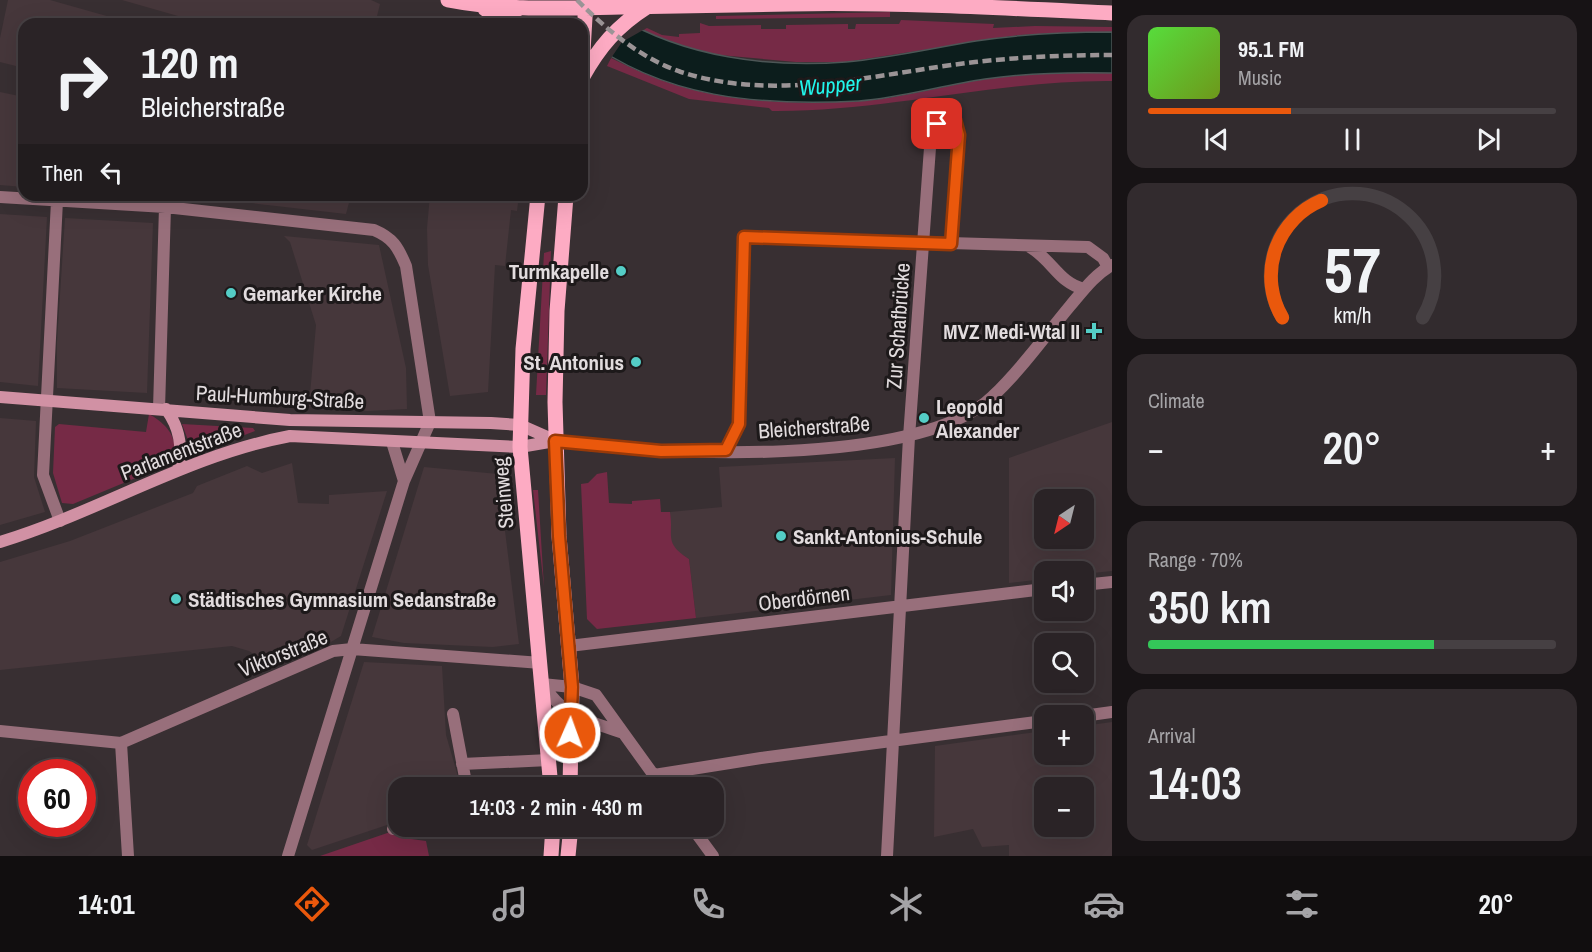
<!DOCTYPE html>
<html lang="en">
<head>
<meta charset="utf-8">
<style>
  body { margin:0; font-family:"Archivo Narrow",sans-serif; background:#322b2e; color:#f1f3f6; height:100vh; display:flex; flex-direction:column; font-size:22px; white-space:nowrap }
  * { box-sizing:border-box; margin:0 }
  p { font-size:20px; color:#a5a4a7 }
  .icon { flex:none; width:33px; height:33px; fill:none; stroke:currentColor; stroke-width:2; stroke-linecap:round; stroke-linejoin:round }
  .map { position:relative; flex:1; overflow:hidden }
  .details { display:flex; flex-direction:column; gap:15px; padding:15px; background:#171315; width:480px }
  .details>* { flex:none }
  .hud { position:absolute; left:18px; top:18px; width:570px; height:183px; border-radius:18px; box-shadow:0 6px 24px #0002,0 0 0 2px #464043; background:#2a2326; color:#f1f3f6; overflow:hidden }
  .needle { width:39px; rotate:215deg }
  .buttons { position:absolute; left:1034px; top:489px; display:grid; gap:12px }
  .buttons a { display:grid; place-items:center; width:60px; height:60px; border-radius:12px; background:#2a2326; box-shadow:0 6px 24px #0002,0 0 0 2px #464043; font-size:30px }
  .speed { position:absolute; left:18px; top:759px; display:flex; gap:12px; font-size:30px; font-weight:700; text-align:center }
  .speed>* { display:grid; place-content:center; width:78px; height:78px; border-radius:50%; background:#2a2326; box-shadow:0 6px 24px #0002,0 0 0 2px #464043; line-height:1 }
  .speed .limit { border:9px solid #d22; background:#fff; color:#111 }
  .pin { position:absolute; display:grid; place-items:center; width:51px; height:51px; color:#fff; margin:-26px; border-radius:12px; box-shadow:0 3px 9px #0006 }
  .me { position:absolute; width:66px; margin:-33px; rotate:2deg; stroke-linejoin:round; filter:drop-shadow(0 0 4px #0008) }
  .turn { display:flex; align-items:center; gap:21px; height:126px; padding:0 24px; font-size:27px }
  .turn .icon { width:78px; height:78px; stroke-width:2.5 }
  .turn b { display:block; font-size:42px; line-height:51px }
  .then { display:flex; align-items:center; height:57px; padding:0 24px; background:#0003; gap:12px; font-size:22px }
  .big { font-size:45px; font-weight:600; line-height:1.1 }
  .details .card { flex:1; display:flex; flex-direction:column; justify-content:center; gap:9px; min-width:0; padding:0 21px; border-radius:18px; background:#322b2e }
  .details .dial { align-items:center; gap:0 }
  .dial svg { height:156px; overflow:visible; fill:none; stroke:#464043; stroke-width:7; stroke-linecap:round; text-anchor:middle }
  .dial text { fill:#f1f3f6; stroke:none }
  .song { display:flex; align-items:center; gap:18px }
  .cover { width:72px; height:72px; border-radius:9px; background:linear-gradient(135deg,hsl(110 70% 55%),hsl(80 70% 35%)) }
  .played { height:6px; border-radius:3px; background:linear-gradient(90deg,#ea580c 35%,#464043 35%) }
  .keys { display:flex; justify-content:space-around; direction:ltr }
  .heat { display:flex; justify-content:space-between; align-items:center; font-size:33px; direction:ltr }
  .charge { height:9px; border-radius:4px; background:linear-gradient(90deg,#34c759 70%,#464043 0) }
  .trip { position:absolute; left:388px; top:777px; width:336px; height:60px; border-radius:18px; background:#2a2326; box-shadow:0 6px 24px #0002,0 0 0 2px #464043; font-weight:600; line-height:60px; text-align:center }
  .tabs { display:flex; height:96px; justify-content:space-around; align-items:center; background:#110e0f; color:#a5a4a7 }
  .tabs .icon { width:42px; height:42px }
  .tabs .selected { color:#ea580c }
  .tabs b { font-size:27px; color:#f1f3f6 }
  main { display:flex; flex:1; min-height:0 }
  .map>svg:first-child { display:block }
  .built { fill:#46373b; fill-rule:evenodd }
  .green { fill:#762a46 }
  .water { fill:#0c1d1c; stroke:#4c5656; stroke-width:1.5 }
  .pier { fill:#382f32 }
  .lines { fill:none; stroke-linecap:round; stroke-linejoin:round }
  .minor { stroke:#986f7b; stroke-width:12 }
  .tertiary { stroke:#986f7b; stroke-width:12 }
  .secondary { stroke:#d191a4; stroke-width:12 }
  .primary { stroke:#fdabc3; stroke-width:15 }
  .rail { stroke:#9b9496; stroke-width:4.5; stroke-dasharray:9 4.5; stroke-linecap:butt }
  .route-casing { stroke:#983908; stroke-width:15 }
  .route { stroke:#ea580c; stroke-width:10 }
  .poi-dot { fill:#54cdc6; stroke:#1d191a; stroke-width:2 }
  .labels { text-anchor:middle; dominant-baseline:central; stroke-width:6; stroke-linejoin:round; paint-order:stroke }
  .poi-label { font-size:21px; font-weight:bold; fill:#e2dcde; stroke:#1d191a; text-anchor:start }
  .street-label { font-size:21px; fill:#e2dcde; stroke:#1d191a }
  .water-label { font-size:22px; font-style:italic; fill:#21f6ec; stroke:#1d191a }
</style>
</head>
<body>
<main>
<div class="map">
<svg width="1112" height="856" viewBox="0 0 1112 856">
  <rect width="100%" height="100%" fill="#382f32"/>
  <!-- built -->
  <path class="built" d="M8 0H50L135 24H24V68L0 62V38Z
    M122 0H371L380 4 375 24H206Z
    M0 92 24 97V187L0 185Z
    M244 195H351L346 214 242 202Z
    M430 195H519L517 211 511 210 505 266 495 265 488 392 450 396 428 265 427 228Z
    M0 214 47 217 38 386 0 382Z
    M65 218 153 223 147 393 57 388V341Z
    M284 236 379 245 406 368 407 409 368 411 309 406 316 325 290 242Z
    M0 418 36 421 34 477 45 512 0 525Z
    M1112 422V571L1083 574V572H1044V579L1009 583V458ZM1044 500H1083V538H1044Z
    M895 458 891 595 696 618 689 559 676 551 671 541 670 512 722 507 719 467Z
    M292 463 298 503 329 504V495L387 491 341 636 314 652 272 667 249 651 232 646 0 670V562L70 541 193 493 197 486 247 466 262 473Z
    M424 467 498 474 519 644 493 647 404 643 372 637Z
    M364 662 442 666 446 735 461 787 399 788V821L312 850 307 845Z
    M1112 722V856H1009V845L982 847 973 829 934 837 935 746 1044 731V754H1083V726ZM1044 788H1083V826H1044Z"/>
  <!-- green -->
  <path class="green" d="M890 12V17L716 19V16Z
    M901 20 994 24 993 28 1035 26 1112 27V32L1019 35 846 62H796L708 54 641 31 647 28 662 35 679 37V34L700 33V23L709 26 761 25V29H786V25L848 24V29H855L856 24H899Z
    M611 58C688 98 773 106 859 101 901 98 943 86 985 79 1027 73 1069 71 1112 71V81C998 80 886 112 772 111L769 108 689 99 607 66Z
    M551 251 546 395H536L544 253Z
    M149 414C169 425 184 444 167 465L73 504 62 503 53 473 55 427 59 424 146 432Z
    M182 424 253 428 255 431 187 457 189 443Z
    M607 472 609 503 632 504V501L660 499 661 512H670C674 536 663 543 689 559L696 618 597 629 587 619 581 484 588 483 597 474Z
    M533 490H538L544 587Z
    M399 829 404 838 426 841 429 856H320Z"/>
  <!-- water -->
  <path class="water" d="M618 17C685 57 768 68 846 62 890 58 933 48 976 41 1021 34 1067 32 1112 32V73C1070 72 1027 73 985 79 943 85 901 98 859 101 759 106 664 99 582 37Z"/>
  <!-- pier -->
  <path class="pier" d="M541 0H599L645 29 622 42 609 61 582 40V24H563Z"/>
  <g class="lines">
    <!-- minor -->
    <path class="minor" d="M0 197 165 207 374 230C393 238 398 247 406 266L430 422 404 481 288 856
      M57 201 43 475 60 521
      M159 409 165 207
      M392 442 404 481
      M1083 585 1112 582
      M569 646 1044 589
      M542 684 572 687 596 695 663 788
      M542 684C568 721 583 718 623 733
      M453 714 467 788
      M1083 716 1112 712
      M0 731 121 743 333 651 352 649 541 663
      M121 743 128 856
      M462 764 549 760
      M654 775 761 758 1044 721
      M691 826 713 856
      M393 829 400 826
      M887 856 909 437 931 134C937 123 942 118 955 120L959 135 951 244"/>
    <!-- tertiary -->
    <path class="tertiary" d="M1030 247C1053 261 1059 283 1084 289
      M555 441C656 455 918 469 993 396 1021 370 1045 336 1070 306 1082 292 1095 274 1112 265
      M726 450 739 424 744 237 1088 247 1103 258 1108 267"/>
    <!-- secondary -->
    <path class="secondary" d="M0 397 290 420 491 423 520 425 554 440
      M166 409C180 428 183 447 178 470
      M0 542C99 512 188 455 290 436L520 447 555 441"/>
    <!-- primary -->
    <path class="primary" d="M448 0C504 11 563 8 621 7 677 6 733 5 789 4 897 2 1005 8 1112 13
      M485 9 522 24
      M582 69 586 0
      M582 78C599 47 617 26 647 7
      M538 195 523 349 520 447 551 788
      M566 196 557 311 555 402 559 536 572 687 570 788
      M551 856 553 826
      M568 856 571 826"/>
    <!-- rail -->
    <path class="rail" d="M577 0C607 30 640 58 681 72 777 103 879 73 975 62 1021 57 1066 55 1112 55"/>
  </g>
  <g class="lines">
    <!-- route casing -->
    <g class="route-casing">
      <path id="route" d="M570 733 572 687 559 536 555 441 661 451 726 450 739 424 744 237 951 244 959 135 955 120 947 118 937 124"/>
    </g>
    <!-- route -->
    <use href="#route" class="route"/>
  </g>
  <!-- markers -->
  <g class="poi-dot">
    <circle cx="621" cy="271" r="6"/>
    <circle cx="231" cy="293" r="6"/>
    <path d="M1091 322h6v6h6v6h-6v6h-6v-6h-6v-6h6z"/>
    <circle cx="636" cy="362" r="6"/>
    <circle cx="924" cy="418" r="6"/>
    <circle cx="781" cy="536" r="6"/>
    <circle cx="176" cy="599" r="6"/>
  </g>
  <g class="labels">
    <!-- poi labels -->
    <g class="poi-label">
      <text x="609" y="271" text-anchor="end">Turmkapelle</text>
      <text x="243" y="293">Gemarker Kirche</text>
      <text x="1080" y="331" text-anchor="end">MVZ Medi-Wtal II</text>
      <text x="624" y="362" text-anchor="end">St. Antonius</text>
      <text x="936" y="406">Leopold<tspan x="936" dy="24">Alexander</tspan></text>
      <text x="793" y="536">Sankt-Antonius-Schule</text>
      <text x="188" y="599">Städtisches Gymnasium Sedanstraße</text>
    </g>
    <!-- street labels -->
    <g class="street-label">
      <text transform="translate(898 326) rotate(-86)">Zur Schafbrücke</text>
      <text transform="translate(280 397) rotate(3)">Paul-Humburg-Straße</text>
      <text transform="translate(814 427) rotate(-4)">Bleicherstraße</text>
      <text transform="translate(181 451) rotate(-21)">Parlamentstraße</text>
      <text transform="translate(503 493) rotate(-95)">Steinweg</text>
      <text transform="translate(804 598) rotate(-7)">Oberdörnen</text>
      <text transform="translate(283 653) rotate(-22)">Viktorstraße</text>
    </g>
    <!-- water labels -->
    <g class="water-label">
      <text transform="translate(830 85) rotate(-5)">Wupper</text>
    </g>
  </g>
</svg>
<div class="buttons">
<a><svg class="needle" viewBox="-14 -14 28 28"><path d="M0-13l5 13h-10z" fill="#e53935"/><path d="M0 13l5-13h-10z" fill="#a5a4a7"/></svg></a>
<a><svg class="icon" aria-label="sound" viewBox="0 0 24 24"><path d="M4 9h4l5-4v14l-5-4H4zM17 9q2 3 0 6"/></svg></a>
<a><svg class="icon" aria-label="search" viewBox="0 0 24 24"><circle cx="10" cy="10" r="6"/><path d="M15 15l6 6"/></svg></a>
<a>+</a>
<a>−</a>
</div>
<div class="speed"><div class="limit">60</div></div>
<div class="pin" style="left:937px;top:124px;background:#d93025"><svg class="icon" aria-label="arrive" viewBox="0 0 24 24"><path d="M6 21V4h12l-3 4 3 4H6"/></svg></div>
<svg class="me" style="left:570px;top:733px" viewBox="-20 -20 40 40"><circle r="17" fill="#ea580c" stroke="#fff" stroke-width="3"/><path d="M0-11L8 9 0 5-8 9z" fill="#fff"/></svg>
<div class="trip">14:03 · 2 min · 430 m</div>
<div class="hud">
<div class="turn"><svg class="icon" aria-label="right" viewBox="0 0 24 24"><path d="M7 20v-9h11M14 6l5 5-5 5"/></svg><div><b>120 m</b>Bleicherstraße</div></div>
<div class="then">Then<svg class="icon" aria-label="left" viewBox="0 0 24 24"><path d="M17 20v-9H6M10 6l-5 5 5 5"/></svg></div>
</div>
</div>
<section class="details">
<div class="card">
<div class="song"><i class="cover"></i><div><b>95.1 FM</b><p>Music</p></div></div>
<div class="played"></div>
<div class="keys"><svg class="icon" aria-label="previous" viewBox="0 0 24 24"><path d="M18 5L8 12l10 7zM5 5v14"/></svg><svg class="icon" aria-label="pause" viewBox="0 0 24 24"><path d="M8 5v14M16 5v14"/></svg><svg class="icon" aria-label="next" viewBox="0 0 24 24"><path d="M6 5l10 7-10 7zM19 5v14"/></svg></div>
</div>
<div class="card dial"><svg viewBox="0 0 100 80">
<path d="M14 69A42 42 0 1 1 86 69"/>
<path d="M14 69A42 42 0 0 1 34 9" stroke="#ea580c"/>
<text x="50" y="56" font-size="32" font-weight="700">57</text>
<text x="50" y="72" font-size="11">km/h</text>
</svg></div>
<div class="card"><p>Climate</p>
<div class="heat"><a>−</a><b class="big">20°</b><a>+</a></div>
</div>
<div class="card"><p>Range · 70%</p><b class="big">350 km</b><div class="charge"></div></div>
<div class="card"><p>Arrival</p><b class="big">14:03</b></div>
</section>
</main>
<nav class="tabs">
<b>14:01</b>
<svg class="icon selected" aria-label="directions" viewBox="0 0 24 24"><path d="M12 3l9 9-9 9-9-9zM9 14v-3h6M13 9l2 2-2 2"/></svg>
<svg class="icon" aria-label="music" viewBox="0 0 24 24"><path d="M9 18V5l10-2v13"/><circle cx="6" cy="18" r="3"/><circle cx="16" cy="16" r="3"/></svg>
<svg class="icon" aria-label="phone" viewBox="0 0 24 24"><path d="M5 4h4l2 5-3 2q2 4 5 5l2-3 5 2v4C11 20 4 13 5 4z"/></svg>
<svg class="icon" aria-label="climate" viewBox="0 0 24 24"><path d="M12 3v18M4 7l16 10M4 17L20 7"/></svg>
<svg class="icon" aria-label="car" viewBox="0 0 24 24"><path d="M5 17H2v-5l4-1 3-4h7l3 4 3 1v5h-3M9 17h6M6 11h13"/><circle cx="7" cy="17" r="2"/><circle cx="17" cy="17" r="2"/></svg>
<svg class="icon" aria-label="filters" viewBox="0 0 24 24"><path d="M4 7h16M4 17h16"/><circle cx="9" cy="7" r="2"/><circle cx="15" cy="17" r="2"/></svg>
<b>20°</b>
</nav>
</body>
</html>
